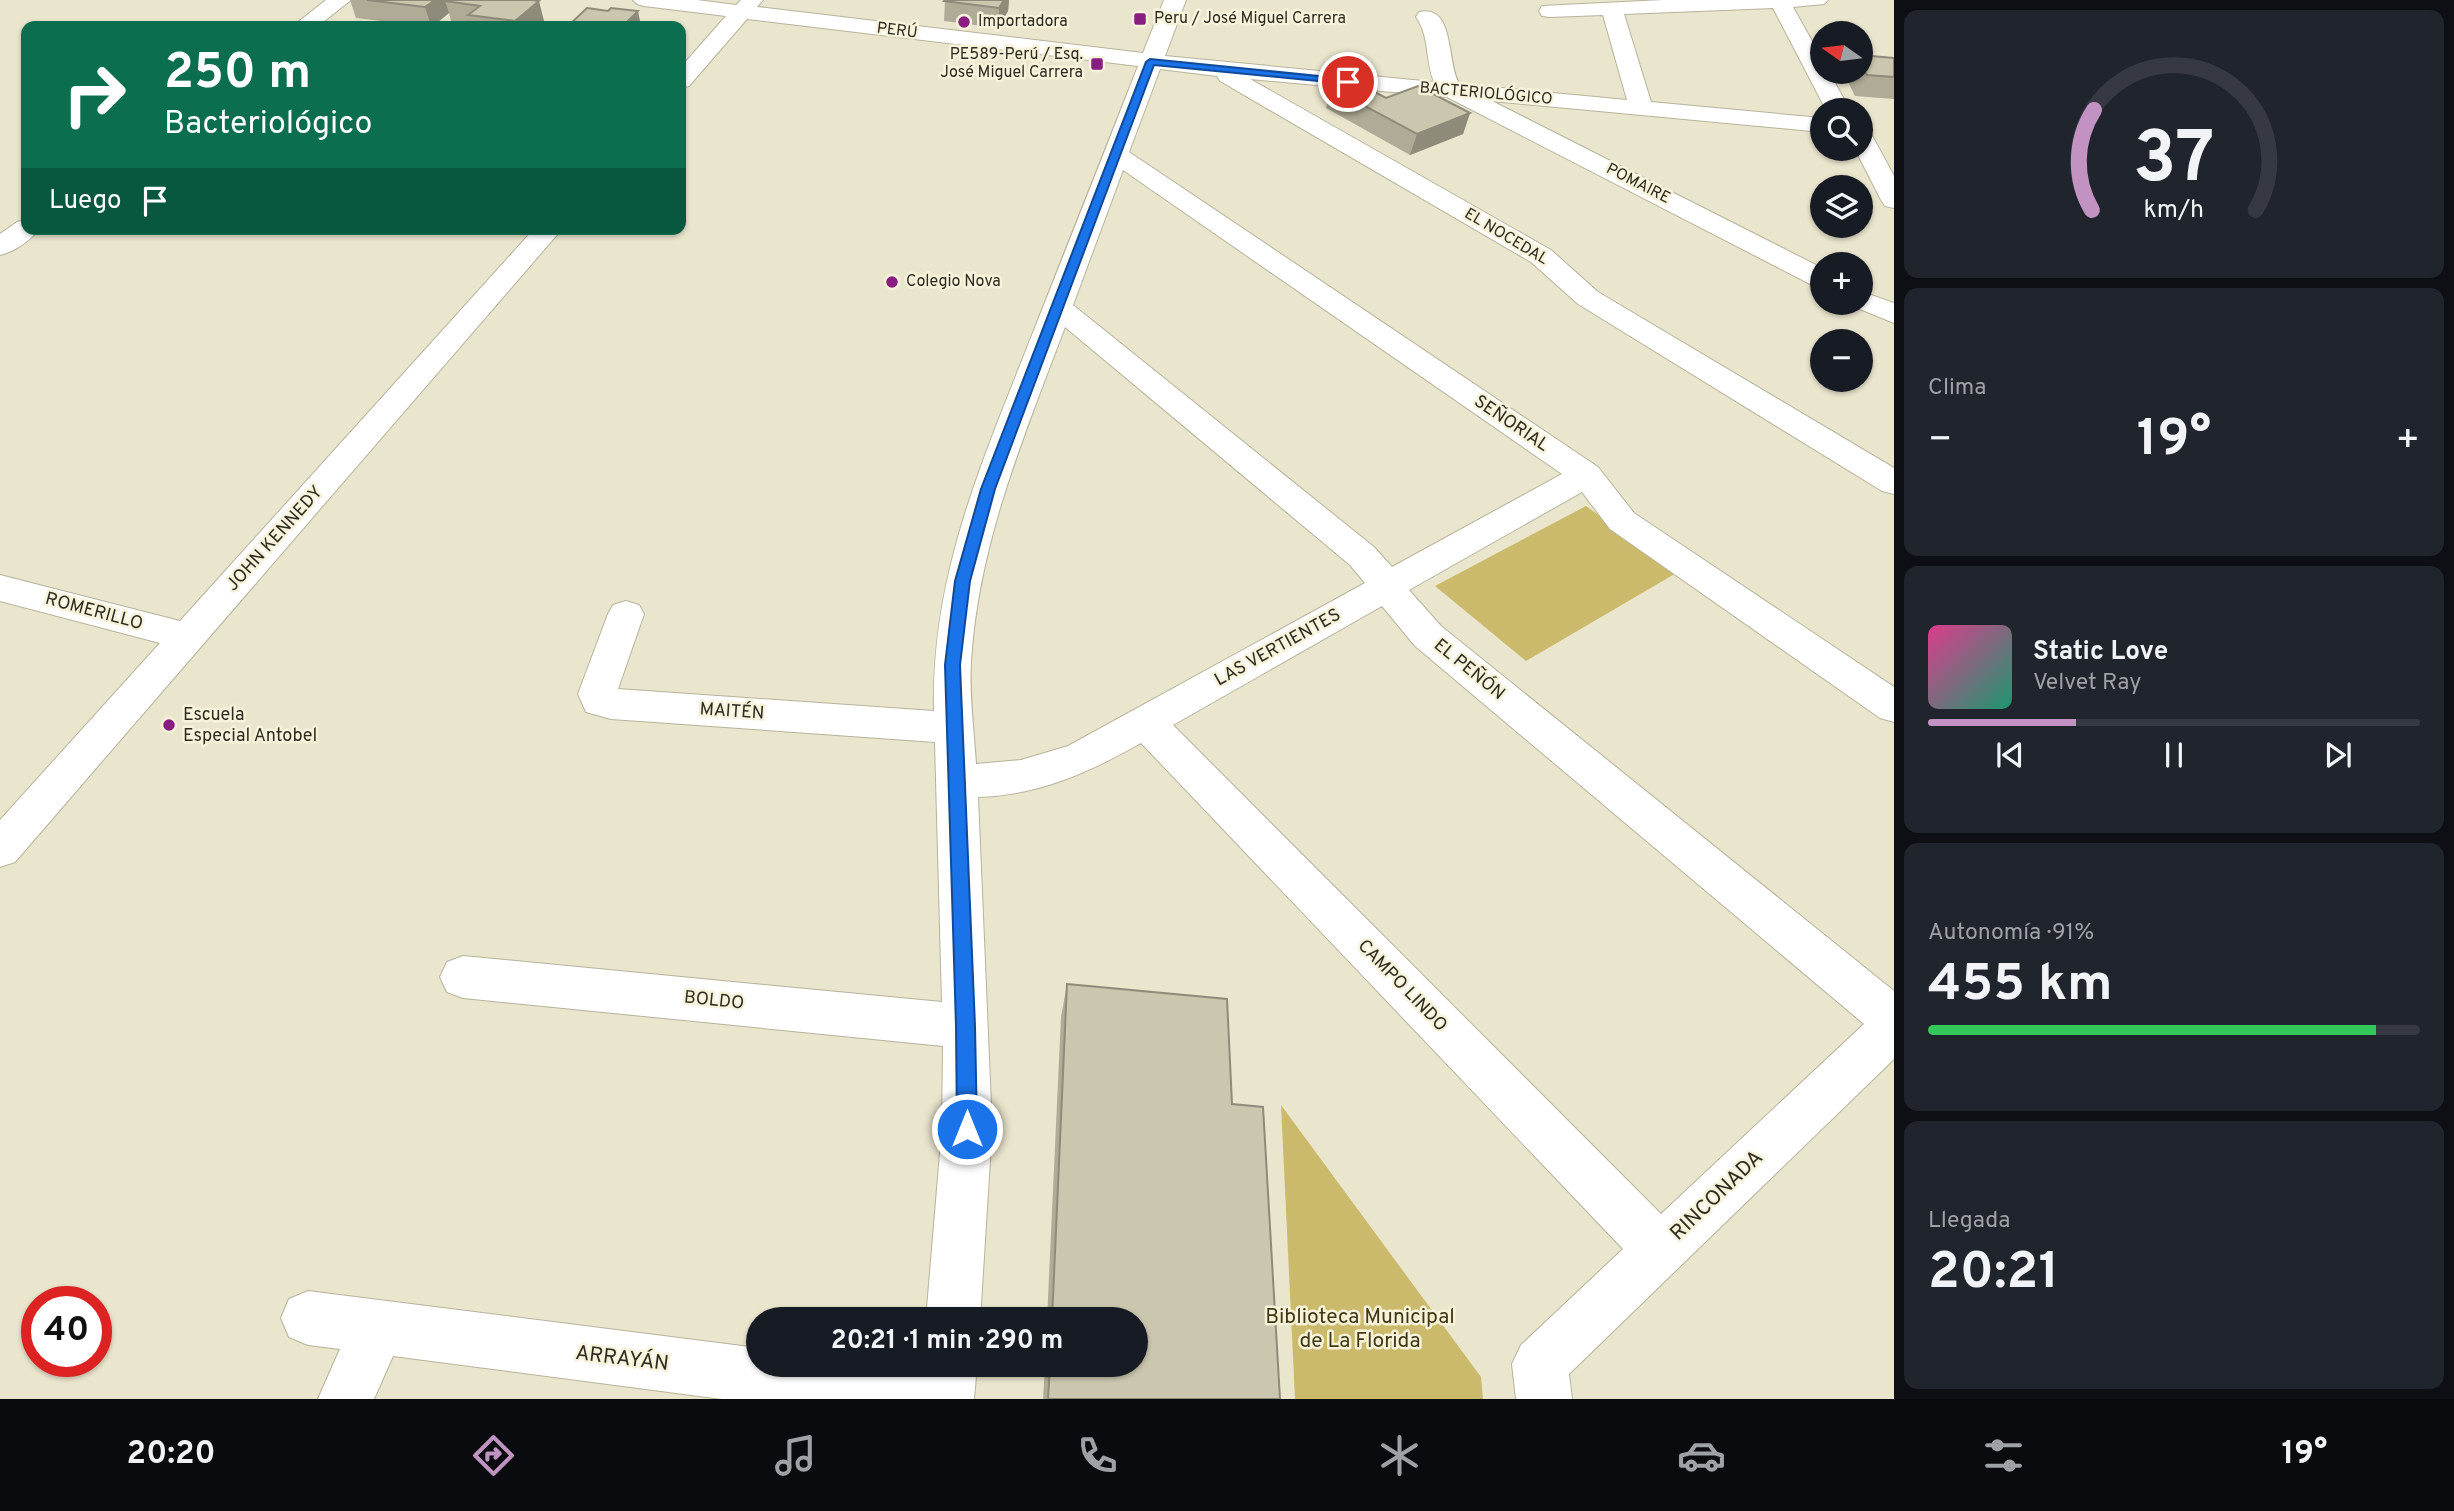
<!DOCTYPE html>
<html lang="es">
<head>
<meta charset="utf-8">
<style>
  body { margin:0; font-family:Overpass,sans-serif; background:#20242c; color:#f1f3f6; height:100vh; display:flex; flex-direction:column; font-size:26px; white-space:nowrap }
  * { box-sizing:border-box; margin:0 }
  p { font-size:23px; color:#9ea1a6 }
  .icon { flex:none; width:38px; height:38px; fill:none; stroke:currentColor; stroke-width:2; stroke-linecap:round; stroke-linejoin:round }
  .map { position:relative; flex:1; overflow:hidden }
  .sheet { display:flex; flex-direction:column; gap:10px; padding:10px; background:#0d0f14; width:560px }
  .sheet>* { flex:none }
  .top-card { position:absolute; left:21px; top:21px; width:665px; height:214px; border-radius:14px; box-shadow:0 2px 5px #0004; background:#0b6e4f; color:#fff; overflow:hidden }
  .needle { width:46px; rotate:284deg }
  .fabs { position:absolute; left:1810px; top:21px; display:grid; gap:14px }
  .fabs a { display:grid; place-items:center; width:63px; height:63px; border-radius:50%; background:#171b24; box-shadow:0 2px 5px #0004; font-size:35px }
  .speed { position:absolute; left:21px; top:1286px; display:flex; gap:14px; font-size:35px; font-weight:700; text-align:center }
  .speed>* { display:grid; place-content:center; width:91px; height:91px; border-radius:50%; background:#171b24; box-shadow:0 2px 5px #0004; line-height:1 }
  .speed .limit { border:10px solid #d22; background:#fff; color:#111 }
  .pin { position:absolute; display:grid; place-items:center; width:60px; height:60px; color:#fff; margin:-30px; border:4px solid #fff; border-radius:50%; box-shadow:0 2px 7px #0007 }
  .me { position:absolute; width:77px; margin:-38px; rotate:0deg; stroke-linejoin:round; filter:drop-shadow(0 0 5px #0008) }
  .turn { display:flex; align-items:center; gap:24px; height:147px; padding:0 28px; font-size:32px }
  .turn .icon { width:91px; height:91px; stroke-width:2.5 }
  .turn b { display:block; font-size:49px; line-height:60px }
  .then { display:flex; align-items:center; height:66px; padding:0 28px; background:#0003; gap:14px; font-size:26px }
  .big { font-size:52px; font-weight:700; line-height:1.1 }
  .sheet .widget { flex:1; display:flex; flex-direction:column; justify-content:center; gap:10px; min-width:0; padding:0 24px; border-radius:14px; background:#20242c }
  .sheet .dial { align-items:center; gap:0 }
  .dial svg { height:182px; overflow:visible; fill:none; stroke:#363941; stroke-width:7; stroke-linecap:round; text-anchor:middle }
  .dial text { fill:#f1f3f6; stroke:none }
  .song { display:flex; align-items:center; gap:21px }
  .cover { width:84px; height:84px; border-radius:10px; background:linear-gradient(135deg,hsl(330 70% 55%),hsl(160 70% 35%)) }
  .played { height:7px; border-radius:4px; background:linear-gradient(90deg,#c293c2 30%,#363941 30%) }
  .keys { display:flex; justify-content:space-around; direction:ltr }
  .heat { display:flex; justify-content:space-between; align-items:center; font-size:38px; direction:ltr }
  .charge { height:10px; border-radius:5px; background:linear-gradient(90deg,#34c759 91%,#363941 0) }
  .trip { position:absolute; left:746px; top:1307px; width:402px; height:70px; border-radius:35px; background:#171b24; box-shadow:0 2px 5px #0004; font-weight:700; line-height:70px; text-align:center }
  .tab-bar { display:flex; height:112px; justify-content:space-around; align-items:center; background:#090b0e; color:#9ea1a6 }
  .tab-bar .icon { width:49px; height:49px }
  .tab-bar .selected { color:#c293c2 }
  .tab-bar b { font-size:32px; color:#f1f3f6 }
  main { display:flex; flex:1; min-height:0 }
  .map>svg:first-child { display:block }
  .green { fill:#cbba6b }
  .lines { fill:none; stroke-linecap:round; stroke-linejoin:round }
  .minor-casing { stroke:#b7b39b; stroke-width:2 }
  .minor { fill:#fff; fill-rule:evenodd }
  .wall { fill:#afab96 }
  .shaded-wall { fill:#8e8b7a }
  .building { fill:#cbc7af; stroke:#8e8b7a; stroke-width:2 }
  .route { fill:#1a73e8; stroke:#114b97; stroke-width:2 }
  .poi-dot { fill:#891d82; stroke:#f7f3da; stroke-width:2.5 }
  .labels { text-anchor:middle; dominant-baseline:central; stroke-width:5; stroke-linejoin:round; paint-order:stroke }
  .far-poi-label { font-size:16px; fill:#2d2b22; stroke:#f7f3da; text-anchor:start }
  .far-street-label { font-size:16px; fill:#2d2b22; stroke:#f7f3da }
  .street-label { font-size:18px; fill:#2d2b22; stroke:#f7f3da }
  .poi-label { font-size:18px; fill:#2d2b22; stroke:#f7f3da; text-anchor:start }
  .near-street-label { font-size:21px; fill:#2d2b22; stroke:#f7f3da }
  .near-park-label { font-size:21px; fill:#403813; stroke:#f7f3da }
</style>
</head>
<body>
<main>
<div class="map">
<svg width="1894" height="1399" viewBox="0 0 1894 1399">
  <rect width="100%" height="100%" fill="#eae5cd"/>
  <!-- green -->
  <path class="green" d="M1586 506 1678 572 1526 661 1435 586Z
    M1281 1105 1481 1377 1483 1399H1295Z"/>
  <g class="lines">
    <!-- minor casing -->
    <g class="minor-casing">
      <path id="minor" d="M326 0H351L318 26H293Z
        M633 0H697L736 5 741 0H763L757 7 1143 53 1164 0H1186L1165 56 1434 82C1425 60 1430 37 1416 17L1419 12C1456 3 1446 66 1460 84L1627 100 1603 15 1550 17 1542 16 1539 11 1542 6 1663 0H1828L1824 4 1793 7 1822 59V72H1829L1850 110H1826L1773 8 1624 14 1651 102 1822 118V132L1492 101 1822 268V287L1812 285 1447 97 1250 79 1551 250 1598 292 1894 468V494L1882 491 1578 304 1531 262 1220 81 1217 76 1160 69 1129 152 1598 467 1634 513 1894 687V722L1880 718 1610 529 1582 492 1409 590 1441 626 1894 991V1059L1569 1374 1572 1399H1516L1512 1364 1521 1345 1623 1249 1141 743C1088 773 1039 795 978 797L992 1129 980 1320H926L942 1129 943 1046 463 998 447 992 440 977 447 962 463 956 942 1002 935 742 611 719 586 712 578 694 608 614 613 605 626 601 639 605 644 614 618 689 934 711C931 578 980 467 1028 345 1065 252 1102 159 1138 66L747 19 689 86 681 88V67L726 16 644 6 637 4ZM1123 170 1562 474 1392 567 1374 547 1073 305ZM1065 327 1350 565 1365 583 1068 746 1021 760 976 764C974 730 969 695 971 662 978 544 1024 436 1065 327ZM1382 606 1415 646 1864 1024 1661 1214 1173 725Z
        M1860 128 1869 130 1894 176V208L1885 206 1881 200 1855 149H1860Z
        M26 220V229H39C30 241 14 252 0 255V234L17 222Z
        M534 229H562L15 862 0 867V820L160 643 0 601V575L180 621Z
        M1860 291 1894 303V323L1850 305 1848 303H1860Z
        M308 1291 758 1348V1365H889L921 1369V1365H977L974 1399H722L393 1356 374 1399H318L340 1349 308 1345 289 1337 281 1318 289 1299Z"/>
    </g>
    <!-- minor -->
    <use href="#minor" class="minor"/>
  </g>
  <!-- wall -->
  <path class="wall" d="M350 0H533L544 21 538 26H472L471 24 451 21 449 13 433 26H424L356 18Z
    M945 0H1009L1008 11 998 28 944 21Z
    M1860 55 1894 58V99L1855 96 1844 74 1846 72H1860Z
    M1331 88 1386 98 1470 113 1463 134 1410 155 1326 108Z
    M1067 984 1232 1104 1280 1399H1043L1045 1365H1136V1320H1047L1061 1017Z"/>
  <!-- shaded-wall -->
  <path class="shaded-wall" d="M435 0H452L445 1 449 13 433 26H431L425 7Z
    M1004 0H1009L1008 11 998 28 999 8Z
    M539 1 544 21 538 26H516L515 21Z
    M638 11 641 26H623Z
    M684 27 685 37 681 42V30Z
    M1470 113 1463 134 1410 155 1417 134Z"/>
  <!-- building -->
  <path class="building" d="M367 0H435L425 7Z
    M446 0H533L539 1 515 21 468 15 480 6 445 1Z
    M945 0H1004L999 8 944 1Z
    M587 8 608 11 611 8 638 11 623 26H568Z
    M636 24 671 26H634Z
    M1860 55 1894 58V77L1867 75 1860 63Z
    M1351 80 1386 98 1418 86 1470 113 1417 134 1331 88Z
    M1067 984 1227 999 1232 1104 1263 1107 1280 1399H1048L1050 1365H1136V1320H1052Z"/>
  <!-- route -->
  <path class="route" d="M1150 59 1348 79 1352 82 1348 84 1154 65 995 489 970 581 960 665 975 1026 977 1129 974 1137 967 1140 960 1137 957 1129 956 1026 945 665 955 581 981 489 1146 62Z"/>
  <!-- markers -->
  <g class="poi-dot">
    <rect x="1133" y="12" width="14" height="14" rx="3.5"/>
    <circle cx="964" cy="22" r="7"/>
    <rect x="1090" y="57" width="14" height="14" rx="3.5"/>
    <circle cx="892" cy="282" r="7"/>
    <circle cx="169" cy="725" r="7"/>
  </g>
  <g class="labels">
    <!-- far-poi labels -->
    <g class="far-poi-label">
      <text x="1154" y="19">Peru / José Miguel Carrera</text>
      <text x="978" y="22">Importadora</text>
      <text x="1083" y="55" text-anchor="end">PE589-Perú / Esq.<tspan x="1083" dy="18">José Miguel Carrera</tspan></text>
      <text x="906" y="282">Colegio Nova</text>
    </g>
    <!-- far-street labels -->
    <g class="far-street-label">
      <text transform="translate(897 31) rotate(7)">PERÚ</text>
      <text transform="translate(1486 94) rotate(5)">BACTERIOLÓGICO</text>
      <text transform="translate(1638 184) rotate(27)">POMAIRE</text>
      <text transform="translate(1506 237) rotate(31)">EL NOCEDAL</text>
    </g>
    <!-- street labels -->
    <g class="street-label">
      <text transform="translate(1511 424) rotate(34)">SEÑORIAL</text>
      <text transform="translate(275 539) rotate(-48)">JOHN KENNEDY</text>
      <text transform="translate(94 612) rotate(15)">ROMERILLO</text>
      <text transform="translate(1278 648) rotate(-29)">LAS VERTIENTES</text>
      <text transform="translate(1469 670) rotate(39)">EL PEÑÓN</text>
      <text transform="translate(732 712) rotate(4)">MAITÉN</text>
      <text transform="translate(1402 986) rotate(46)">CAMPO LINDO</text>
      <text transform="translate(714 1001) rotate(6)">BOLDO</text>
    </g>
    <!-- poi labels -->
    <g class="poi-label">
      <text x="183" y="715">Escuela<tspan x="183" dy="21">Especial Antobel</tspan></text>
    </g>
    <!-- near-street labels -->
    <g class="near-street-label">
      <text transform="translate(1717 1196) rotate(-44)">RINCONADA</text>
      <text transform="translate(622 1359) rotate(7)">ARRAYÁN</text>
    </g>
    <!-- near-park labels -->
    <g class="near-park-label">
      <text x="1360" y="1317">Biblioteca Municipal<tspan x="1360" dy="24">de La Florida</tspan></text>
    </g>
  </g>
</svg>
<div class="fabs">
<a><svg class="needle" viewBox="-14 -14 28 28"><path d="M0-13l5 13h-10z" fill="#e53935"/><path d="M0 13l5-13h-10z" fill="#9ea1a6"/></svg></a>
<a><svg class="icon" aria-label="search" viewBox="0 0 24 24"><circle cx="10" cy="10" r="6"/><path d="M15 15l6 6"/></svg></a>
<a><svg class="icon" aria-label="layers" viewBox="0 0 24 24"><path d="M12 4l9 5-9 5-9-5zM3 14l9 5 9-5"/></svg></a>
<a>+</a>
<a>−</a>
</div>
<div class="speed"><div class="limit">40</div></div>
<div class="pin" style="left:1348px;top:82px;background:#d93025"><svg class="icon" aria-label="arrive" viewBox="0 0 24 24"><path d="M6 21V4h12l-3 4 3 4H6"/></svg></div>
<svg class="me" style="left:967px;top:1129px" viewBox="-20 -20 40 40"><circle r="17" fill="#1a73e8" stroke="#fff" stroke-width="3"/><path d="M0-11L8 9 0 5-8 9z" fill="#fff"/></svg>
<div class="trip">20:21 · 1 min · 290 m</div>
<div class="top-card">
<div class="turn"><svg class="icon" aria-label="right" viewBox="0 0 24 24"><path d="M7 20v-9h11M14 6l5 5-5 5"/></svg><div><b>250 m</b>Bacteriológico</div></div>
<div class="then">Luego<svg class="icon" aria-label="arrive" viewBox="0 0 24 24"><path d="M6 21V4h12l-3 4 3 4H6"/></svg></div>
</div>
</div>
<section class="sheet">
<div class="widget dial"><svg viewBox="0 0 100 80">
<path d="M14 69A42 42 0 1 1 86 69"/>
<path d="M14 69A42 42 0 0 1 15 25" stroke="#c293c2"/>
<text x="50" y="56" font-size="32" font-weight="700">37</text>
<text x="50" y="72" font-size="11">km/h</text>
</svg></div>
<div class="widget"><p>Clima</p>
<div class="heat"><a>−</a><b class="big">19°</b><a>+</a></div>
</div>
<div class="widget">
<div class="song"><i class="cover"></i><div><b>Static Love</b><p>Velvet Ray</p></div></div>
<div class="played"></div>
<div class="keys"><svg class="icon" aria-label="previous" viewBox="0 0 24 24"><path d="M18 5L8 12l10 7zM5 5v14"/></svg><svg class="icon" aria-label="pause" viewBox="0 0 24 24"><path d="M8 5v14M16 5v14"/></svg><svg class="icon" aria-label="next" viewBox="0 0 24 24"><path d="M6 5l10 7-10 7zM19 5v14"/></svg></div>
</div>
<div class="widget"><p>Autonomía · 91%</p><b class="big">455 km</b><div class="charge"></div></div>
<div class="widget"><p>Llegada</p><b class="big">20:21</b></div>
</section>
</main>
<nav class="tab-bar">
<b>20:20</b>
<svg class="icon selected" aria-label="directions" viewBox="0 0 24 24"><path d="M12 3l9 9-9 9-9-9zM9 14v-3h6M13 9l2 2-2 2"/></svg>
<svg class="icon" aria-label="music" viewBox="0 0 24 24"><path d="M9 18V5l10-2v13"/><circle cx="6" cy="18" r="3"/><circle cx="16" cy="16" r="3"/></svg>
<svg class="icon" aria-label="phone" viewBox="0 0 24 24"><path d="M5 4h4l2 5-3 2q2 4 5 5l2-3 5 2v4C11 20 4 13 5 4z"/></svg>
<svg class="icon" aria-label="climate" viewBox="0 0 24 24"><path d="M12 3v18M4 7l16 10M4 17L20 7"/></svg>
<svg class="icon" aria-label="car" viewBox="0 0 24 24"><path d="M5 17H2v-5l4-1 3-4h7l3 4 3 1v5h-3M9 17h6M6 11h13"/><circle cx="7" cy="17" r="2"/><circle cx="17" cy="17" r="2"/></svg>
<svg class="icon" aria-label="filters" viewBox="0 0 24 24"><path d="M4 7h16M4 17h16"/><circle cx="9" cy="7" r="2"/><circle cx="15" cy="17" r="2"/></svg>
<b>19°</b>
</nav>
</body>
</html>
